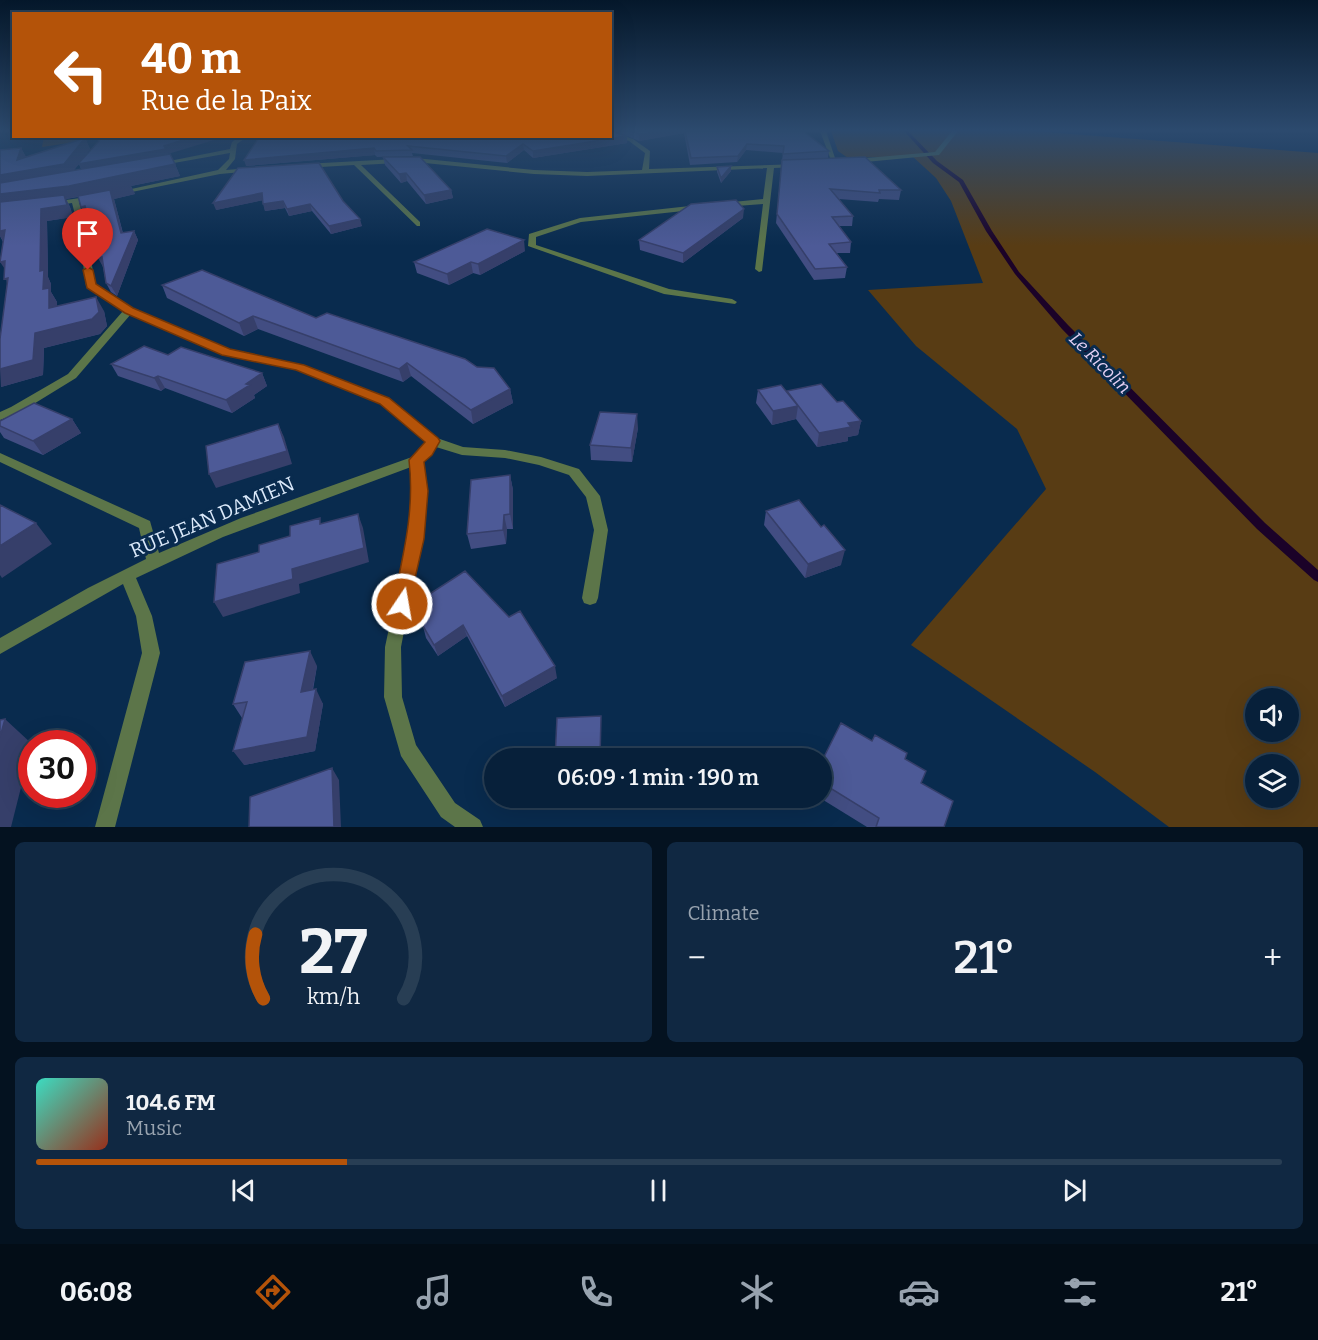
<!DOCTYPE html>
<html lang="en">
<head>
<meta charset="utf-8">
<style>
  body { margin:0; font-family:Bitter,serif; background:#102842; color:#f1f3f6; height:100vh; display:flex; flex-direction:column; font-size:22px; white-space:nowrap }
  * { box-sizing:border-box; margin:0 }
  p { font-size:20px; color:#98a3af }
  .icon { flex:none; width:33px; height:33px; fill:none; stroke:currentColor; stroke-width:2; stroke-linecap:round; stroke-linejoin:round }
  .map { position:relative; height:827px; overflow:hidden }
  .drawer { display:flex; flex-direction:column; gap:15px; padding:15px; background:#041220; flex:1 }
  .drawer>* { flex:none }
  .banner { position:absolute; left:12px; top:12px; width:600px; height:126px; border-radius:0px; box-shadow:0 6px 24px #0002,0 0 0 2px #283e54; background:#b45309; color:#fff; overflow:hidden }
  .controls { position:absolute; left:1245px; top:688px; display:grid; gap:12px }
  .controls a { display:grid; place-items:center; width:54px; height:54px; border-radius:50%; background:#07203a; box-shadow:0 6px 24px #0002,0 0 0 2px #283e54; font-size:30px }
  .speed { position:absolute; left:18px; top:730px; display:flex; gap:12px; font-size:30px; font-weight:700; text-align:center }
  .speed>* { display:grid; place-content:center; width:78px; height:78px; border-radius:50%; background:#07203a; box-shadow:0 6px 24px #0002,0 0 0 2px #283e54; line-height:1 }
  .speed .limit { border:9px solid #d22; background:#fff; color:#111 }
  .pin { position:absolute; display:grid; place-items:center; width:51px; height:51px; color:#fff; margin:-62px -26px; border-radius:50% 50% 50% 0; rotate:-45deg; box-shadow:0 0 6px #0007 }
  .pin .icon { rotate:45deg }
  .me { position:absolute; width:66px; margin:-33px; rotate:12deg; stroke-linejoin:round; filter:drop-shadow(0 0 4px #0008) }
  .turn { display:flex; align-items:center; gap:21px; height:126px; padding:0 30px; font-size:27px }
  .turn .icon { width:78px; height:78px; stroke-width:2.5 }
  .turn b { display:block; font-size:42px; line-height:51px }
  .big { font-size:45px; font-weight:600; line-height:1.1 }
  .drawer .card { flex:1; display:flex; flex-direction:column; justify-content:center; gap:9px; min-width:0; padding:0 21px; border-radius:9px; background:#102842 }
  .drawer .dial { align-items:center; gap:0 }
  .dial svg { height:156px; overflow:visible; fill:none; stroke:#283e54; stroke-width:7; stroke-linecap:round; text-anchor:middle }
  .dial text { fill:#f1f3f6; stroke:none }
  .song { display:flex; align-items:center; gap:18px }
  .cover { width:72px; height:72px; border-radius:9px; background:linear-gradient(135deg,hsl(170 70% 55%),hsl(10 70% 35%)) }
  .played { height:6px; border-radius:3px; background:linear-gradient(90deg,#b45309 25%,#283e54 25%) }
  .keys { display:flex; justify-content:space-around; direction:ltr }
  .heat { display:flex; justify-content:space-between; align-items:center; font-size:33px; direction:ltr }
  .drawer .tiles { flex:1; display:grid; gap:15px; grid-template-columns:1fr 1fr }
  .card:last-child { grid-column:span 2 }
  .trip { position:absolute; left:484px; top:748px; width:348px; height:60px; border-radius:30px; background:#07203a; box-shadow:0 6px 24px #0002,0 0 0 2px #283e54; font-weight:600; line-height:60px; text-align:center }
  .tabs { display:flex; height:96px; justify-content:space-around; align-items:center; background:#030d17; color:#98a3af }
  .tabs .icon { width:42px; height:42px }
  .tabs .on { color:#b45309 }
  .tabs b { font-size:27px; color:#f1f3f6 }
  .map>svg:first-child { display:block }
  .green { fill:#583c14; fill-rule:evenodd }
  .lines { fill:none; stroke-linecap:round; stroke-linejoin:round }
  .stream { fill:#1b0228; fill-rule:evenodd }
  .minor { fill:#5c7549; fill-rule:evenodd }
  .wall { fill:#424d82; fill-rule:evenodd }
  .shaded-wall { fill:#363f6a }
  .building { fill:#4d5a97; stroke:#363f6a; stroke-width:1.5 }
  .route { fill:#b45309; stroke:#753606; stroke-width:1.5 }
  .labels { text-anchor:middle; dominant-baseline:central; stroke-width:6; stroke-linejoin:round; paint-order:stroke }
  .water-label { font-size:18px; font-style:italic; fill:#e6d1f4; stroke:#092b4e }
  .near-street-label { font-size:20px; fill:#dbe9fa; stroke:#092b4e }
</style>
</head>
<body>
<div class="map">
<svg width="1318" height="827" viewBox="0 0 1318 827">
  <rect width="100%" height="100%" fill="#092b4e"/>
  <!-- green -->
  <path class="green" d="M831 131H1032L1318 153V827H1169L1095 772 911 645 1046 489 1017 429 916 346 868 290 983 283 951 201 936 178 912 156 848 158 838 151ZM1256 699H1288V732H1256ZM1256 765H1288V798H1256Z
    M44 137H108L42 147Z"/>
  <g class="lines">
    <!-- stream -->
    <path class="stream" d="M904 131H908L937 161 963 180 992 231 1019 272 1068 325 1265 523 1318 570V582L1314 580 1257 529 1062 329 1015 274 986 231 959 182 933 163Z"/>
    <!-- minor -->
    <path class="minor" d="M610 131 633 139 650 151 649 169 800 164 801 165 798 167 774 168 762 271 759 272 755 269 763 204 723 207 719 205 723 203 763 199 767 168 587 176 534 174 415 162 361 165 420 222V226H417L354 165 304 168 301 166 304 164 415 158 534 170 587 172 642 170 645 153 629 141 610 134Z
      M820 131H826L837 164 832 163Z
      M952 131H958L939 155 855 163 852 161 855 159 935 152Z
      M240 136H248L237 144 235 159 226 170 251 168 254 170 253 171 220 174 117 195 113 193 218 170 229 159 230 153 157 166 154 164 230 149 232 142Z
      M94 196 98 198 97 200 79 202 86 226 95 285 132 308 230 349 304 365 388 399 437 438 463 447 505 450 541 457 579 469 600 496 608 530 598 598 596 603 590 605 584 603 582 598 594 530 586 497 569 475 539 465 505 458 462 455 436 447 432 455 424 461 427 491 422 539 401 647 402 697 416 745 455 803 480 820 483 827H455L441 817 401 756 384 697 385 647 408 539 413 491 411 467 223 537 136 578 152 616 160 653 115 827H95L142 653 136 616 123 584 0 654V638L88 588 146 559 139 528 0 462V453L150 521 159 553 241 518 412 457 422 449 426 442 380 403 297 370 223 354 131 314 76 378 19 413 0 420V412L11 407 68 374 123 311 86 286 78 226 72 203 52 206 48 204 52 202Z
      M699 205H702V209L581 222 536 237V245L669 289 732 299 737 302 735 304 664 294 528 246 529 234 580 218Z"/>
  </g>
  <!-- wall -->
  <path class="wall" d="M615 131H803L829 151 828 158 782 160 783 153 746 150 737 162 690 165 684 133 639 141Z
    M260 136H627V143L533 158 524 150 507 163 412 153 413 156 377 157 375 155 246 166Z
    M85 138 90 149 80 162 168 154 175 164 180 176 131 186 135 194 114 199 123 233 134 231 138 240 117 296 111 292 106 283 103 267 87 215H85L78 197 66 199 70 207 73 217 47 221 48 277 51 284V292L57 302V306L104 311 107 326 100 334 44 348 43 375 1 387 7 284 5 269 3 242 0 236V150L21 148 26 157ZM79 164 81 169 73 171Z
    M383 157 451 190 453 198 426 204 407 181 401 183 385 165Z
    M782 160 901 190 899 200 879 199 878 202 839 199 853 216 852 226H839L851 242 850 253H837L847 267 845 278 814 280 776 223Z
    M717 167 731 171 721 183 717 172Z
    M238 168 343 201 362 226 331 234 312 211 289 216 285 208 265 211 263 200 216 210Z
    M743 218 683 263 640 250 639 240Z
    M525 251 480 275 473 273 449 285 417 273 414 262Z
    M162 285 316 318 510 389 513 403 473 424 411 376 403 382 258 329 244 336 167 298Z
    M168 355 262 373 267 386 254 395 255 398 232 413 165 388 161 391 118 376 111 364Z
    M758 390 787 392 837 402 861 421 858 435 848 437V441L817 447 796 419 772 425 756 403Z
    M72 419 81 433 43 455 4 438 0 432V421Z
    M638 428 632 462 591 460 590 445Z
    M510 475 513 490V529H507L506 544 471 549 467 534Z
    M766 511 841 565 805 578 764 525Z
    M428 595 557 678 505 707 467 636 438 656 426 638 423 626Z
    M317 666 313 690 323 704 315 751 244 765 242 718 233 704Z
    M905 759 921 783 944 827H867L820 798H822V761Z"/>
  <!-- shaded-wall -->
  <path class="shaded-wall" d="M663 131H684V133L639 141V134Z
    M196 136H227L168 154 170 157 83 173 79 164 70 175 0 188V175L85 138 90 149 79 164 164 146Z
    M627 136V143L533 158V151Z
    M523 144 524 150 507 163 506 156Z
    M747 144 746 150 737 162 738 156Z
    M21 148 27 159 17 160Z
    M374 148 375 155 246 166 244 160Z
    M175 164 180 176 131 186 135 194 114 199 125 242 121 233 110 190 66 199 70 207 73 217 47 221 48 277 51 284V292L57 302V322L49 308 0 207V194Z
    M731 166V171L721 183V178Z
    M406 173 407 181 401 183 399 174Z
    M451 190 453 198 426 204 424 195Z
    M262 193 264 200 216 210 213 203Z
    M283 201 285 208 265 211 263 204Z
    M310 204 312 211 289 216 287 209Z
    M85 206 89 215H85L81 207Z
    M744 209 743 218 683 263V253Z
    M360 219 362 226 331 234 329 226Z
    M5 230V244L0 236V231Z
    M134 231 138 240 117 296 111 286Z
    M524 240 525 251 480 275 478 264Z
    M102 257 103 267 98 258Z
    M5 261 9 275 0 262Z
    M471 262 473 273 449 285 447 274Z
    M96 297 104 311 107 326 100 334 44 348 43 375 1 387 0 369 35 333Z
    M253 316 258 329 244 336 239 323Z
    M407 363 411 376 403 382 399 369Z
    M262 373 267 386 254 395 255 398 232 413 226 400 246 384Z
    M158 376 165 388 161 391 154 378Z
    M510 389 513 403 473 424 471 410Z
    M798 406 796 419 772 425 773 411Z
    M637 414 638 428 632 462 631 448Z
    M72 419 81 433 43 455 33 441Z
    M861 421 858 435 848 437V441L817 447 819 433 848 423Z
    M278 424 284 437 292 464 216 488 209 474Z
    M510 475 513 490V529L510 514Z
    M358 514 363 528 369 562 299 584 300 593 223 617 214 602 292 569Z
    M504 515 507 529 506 544 503 530Z
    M36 523 52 544 2 578 0 575V546Z
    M845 550 841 565 805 578 808 564Z
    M463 625 467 636 438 656 434 645Z
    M310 651 317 666 309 707 301 692Z
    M555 666 557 678 505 707 502 696Z
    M316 689 323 704 315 751 244 765 233 751Z
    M5 719 32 744 11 827H0V737Z
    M332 768 339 780 341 827H334Z"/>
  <!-- building -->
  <path class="building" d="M610 131 627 136 533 151 523 144 506 156 408 146 412 150 376 151 374 148 244 160 260 136H610Z
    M630 131H663L639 134Z
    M685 131H803L829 151 783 154 784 146 747 144 738 156 691 158Z
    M99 136H196L164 146 166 149 78 164 99 141 96 137Z
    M85 138 64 164 0 175V150L21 148 17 160Z
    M170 154 175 164 69 186 0 194V183Z
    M383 157H420L451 190 424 195 406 173 399 174Z
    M865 157 901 190H879L880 193 830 189 853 216 832 217 851 242 829 244 847 267 815 269 777 214 782 160Z
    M319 163 343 201 360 219 329 226 310 204 287 209 283 201 263 204 262 193 213 203 238 168Z
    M731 166 721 178 717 167Z
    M131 186 110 190 121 233 134 231 111 286 106 283 102 257 98 258 85 206 81 207 78 196Z
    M64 195 67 205 41 209 40 271 44 270 43 289 49 288V308L96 297 99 312 92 319 35 333 33 360 0 369V339L8 278 4 279 5 261 0 262 5 230 0 231V202Z
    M736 200 744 209 683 253 639 240 691 204Z
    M487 229 524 240 478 264 471 262 447 274 414 262Z
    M202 270 316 318 327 313 465 359 477 367 494 368 510 389 471 410 407 363 399 369 253 316 239 323 162 285Z
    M144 346 168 355 181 347 262 373 246 384 250 385 226 400 158 376 154 378 111 364Z
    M821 384 837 402 843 401 861 421 848 423 851 427 819 433 787 391Z
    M781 385 798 406 773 411 758 390Z
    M34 403 72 419 33 441 0 426V421Z
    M600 412 637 414 631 448 590 445Z
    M278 424 287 451 209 474 206 446Z
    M510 475V514L504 515 503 530 467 534 471 480Z
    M799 500 821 527 824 525 845 550 808 564 766 511Z
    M0 505 36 523 0 546Z
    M358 514 364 548 292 569 293 579 214 602 217 564 259 552V545L290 536V526L320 518V524Z
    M465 571 509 617 520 611 555 666 502 696 463 625 434 645 423 626 428 595Z
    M310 651 301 692 316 689 307 737 233 751 247 702 233 704 245 662Z
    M601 716 600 759H555L557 718Z
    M5 719 0 737V720Z
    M841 723 872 741 875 735 907 753 905 759 926 771 921 783 953 801 944 827H876L879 818 822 783V761Z
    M332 768 334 827H249L250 797Z"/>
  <!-- sky -->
  <linearGradient id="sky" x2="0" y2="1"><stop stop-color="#05182b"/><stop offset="0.53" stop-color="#2c4a6e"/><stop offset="1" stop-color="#2c4a6e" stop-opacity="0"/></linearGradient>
  <rect width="1318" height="246" fill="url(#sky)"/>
  <!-- route -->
  <path class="route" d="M88 267 93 270 96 284 133 308 230 349 304 365 389 398 438 438 440 441 432 455 424 462 428 491 424 539 408 609 402 612 396 609 393 604C403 555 415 511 409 460L425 442 380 404 296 370 222 355 125 313 87 288 83 270Z"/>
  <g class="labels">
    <!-- water labels -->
    <g class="water-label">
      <text transform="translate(1100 363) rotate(45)">Le Ricolin</text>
    </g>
    <!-- near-street labels -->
    <g class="near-street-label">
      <text transform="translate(212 517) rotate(-23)">RUE JEAN DAMIEN</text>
    </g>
  </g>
</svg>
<div class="controls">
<a><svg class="icon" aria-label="sound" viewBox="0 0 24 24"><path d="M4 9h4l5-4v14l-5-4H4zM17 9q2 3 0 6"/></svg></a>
<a><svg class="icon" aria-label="layers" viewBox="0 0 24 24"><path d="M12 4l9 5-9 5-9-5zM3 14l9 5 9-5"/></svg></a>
</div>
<div class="speed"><div class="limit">30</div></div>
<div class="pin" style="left:88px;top:270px;background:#d93025"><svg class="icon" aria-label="arrive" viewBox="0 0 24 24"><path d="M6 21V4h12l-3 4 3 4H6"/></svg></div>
<svg class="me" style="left:402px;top:604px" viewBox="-20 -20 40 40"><circle r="17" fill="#b45309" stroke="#fff" stroke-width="3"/><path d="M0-11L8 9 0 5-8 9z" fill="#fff"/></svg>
<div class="trip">06:09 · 1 min · 190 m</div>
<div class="banner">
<div class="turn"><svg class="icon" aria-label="left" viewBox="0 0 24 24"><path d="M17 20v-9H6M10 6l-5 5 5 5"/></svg><div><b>40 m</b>Rue de la Paix</div></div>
</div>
</div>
<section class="drawer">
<div class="tiles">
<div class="card dial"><svg viewBox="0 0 100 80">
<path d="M14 69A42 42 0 1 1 86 69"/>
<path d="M14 69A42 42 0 0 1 10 36" stroke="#b45309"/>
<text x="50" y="56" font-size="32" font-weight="700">27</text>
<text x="50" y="72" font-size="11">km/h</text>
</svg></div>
<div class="card"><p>Climate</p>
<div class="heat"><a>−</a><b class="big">21°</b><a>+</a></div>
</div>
<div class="card">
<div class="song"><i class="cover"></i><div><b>104.6 FM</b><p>Music</p></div></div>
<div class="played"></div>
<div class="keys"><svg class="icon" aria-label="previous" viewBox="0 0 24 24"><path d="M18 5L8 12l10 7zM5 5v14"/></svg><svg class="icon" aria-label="pause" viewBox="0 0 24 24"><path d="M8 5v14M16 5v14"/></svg><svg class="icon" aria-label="next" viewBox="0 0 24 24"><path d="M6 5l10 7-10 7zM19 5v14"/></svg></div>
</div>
</div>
</section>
<nav class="tabs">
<b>06:08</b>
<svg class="icon on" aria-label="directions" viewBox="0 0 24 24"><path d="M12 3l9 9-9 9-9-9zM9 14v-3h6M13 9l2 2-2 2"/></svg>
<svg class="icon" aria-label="music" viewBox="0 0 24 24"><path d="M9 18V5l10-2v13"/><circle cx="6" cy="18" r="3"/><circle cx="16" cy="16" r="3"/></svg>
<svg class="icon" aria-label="phone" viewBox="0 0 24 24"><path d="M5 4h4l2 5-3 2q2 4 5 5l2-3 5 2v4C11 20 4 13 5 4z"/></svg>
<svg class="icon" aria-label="climate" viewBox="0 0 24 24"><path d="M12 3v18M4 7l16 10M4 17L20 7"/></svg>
<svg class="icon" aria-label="car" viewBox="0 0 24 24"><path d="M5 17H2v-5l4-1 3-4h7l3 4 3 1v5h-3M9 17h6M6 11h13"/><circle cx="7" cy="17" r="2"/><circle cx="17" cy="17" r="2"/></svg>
<svg class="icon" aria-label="filters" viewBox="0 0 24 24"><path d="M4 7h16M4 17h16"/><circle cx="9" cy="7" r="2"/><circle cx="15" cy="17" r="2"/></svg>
<b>21°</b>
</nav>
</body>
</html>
